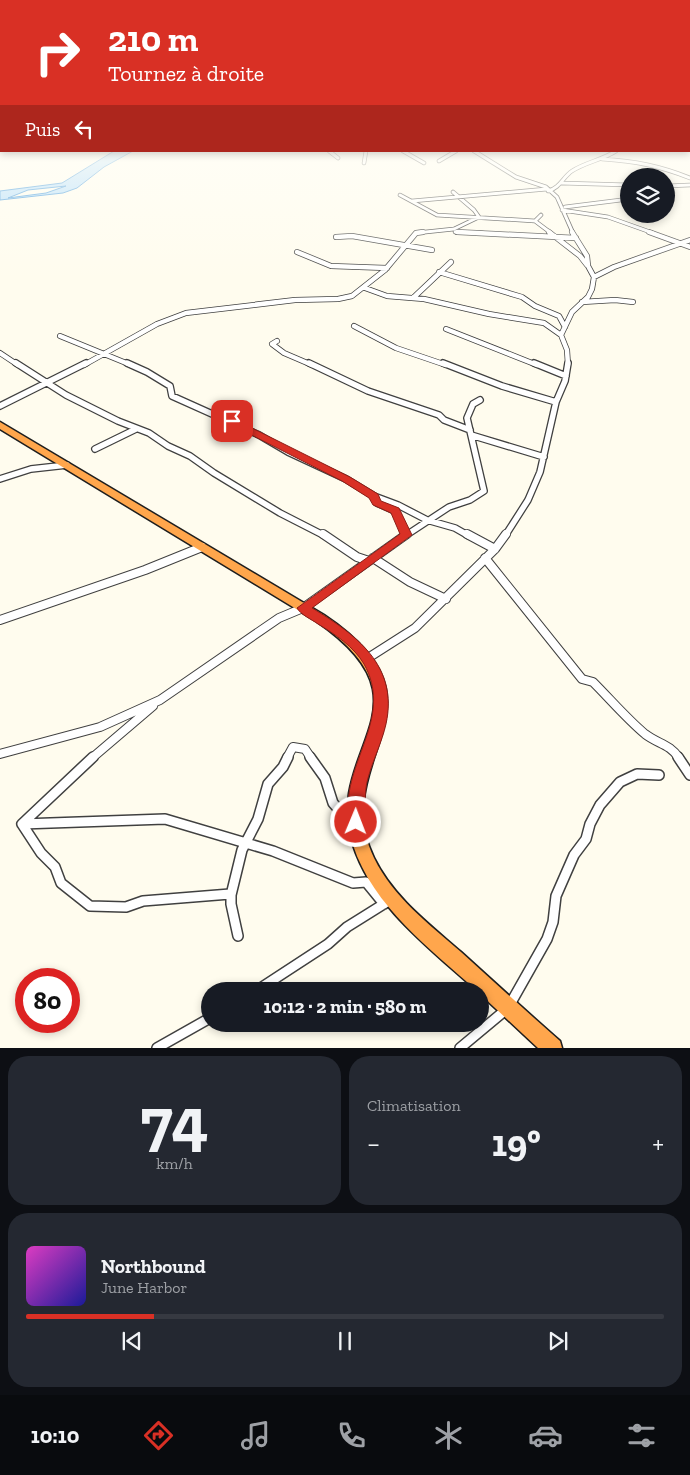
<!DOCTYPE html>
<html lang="fr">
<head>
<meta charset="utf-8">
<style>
  body { margin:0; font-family:"Zilla Slab",serif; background:#242831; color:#f1f3f6; height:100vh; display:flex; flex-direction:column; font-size:19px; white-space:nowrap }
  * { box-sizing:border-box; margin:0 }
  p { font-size:16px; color:#9ea1a6 }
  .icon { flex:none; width:28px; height:28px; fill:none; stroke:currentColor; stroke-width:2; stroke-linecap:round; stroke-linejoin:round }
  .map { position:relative; height:1048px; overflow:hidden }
  .drawer { display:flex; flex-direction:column; gap:8px; padding:8px; background:#0d0f14; flex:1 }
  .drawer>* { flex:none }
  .hud { position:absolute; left:0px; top:0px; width:690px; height:152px; box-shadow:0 2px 8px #0003; background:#d93025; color:#fff; overflow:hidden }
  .buttons { position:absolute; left:620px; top:168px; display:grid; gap:10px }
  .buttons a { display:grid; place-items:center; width:55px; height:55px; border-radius:50%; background:#171b24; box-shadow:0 2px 8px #0003; font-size:25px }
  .speed { position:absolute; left:15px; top:968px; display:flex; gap:10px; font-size:25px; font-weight:700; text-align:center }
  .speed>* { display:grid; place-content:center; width:65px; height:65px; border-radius:50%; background:#171b24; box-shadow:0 2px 8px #0003; line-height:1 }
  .speed .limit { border:8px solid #d22; background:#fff; color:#111 }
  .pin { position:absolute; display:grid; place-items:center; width:42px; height:42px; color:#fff; margin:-21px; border-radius:10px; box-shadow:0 2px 8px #0006 }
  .me { position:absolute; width:55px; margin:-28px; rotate:1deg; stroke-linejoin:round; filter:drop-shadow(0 0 4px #0008) }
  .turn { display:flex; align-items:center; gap:18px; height:105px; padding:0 25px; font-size:22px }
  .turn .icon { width:65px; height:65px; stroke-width:2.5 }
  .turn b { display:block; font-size:35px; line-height:42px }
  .then { display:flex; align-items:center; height:48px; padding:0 25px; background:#0003; gap:10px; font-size:19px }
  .big { font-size:38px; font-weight:700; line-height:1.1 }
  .drawer .card { flex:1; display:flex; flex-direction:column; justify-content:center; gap:8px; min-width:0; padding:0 18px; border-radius:20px; background:#242831 }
  .drawer .dial { align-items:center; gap:0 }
  .dial b { font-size:65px; line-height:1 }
  .song { display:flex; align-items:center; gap:15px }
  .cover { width:60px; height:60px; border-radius:8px; background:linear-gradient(135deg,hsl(310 70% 55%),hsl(240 70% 35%)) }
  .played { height:5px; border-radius:2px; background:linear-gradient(90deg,#d93025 20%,#363941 20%) }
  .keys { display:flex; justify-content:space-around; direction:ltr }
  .heat { display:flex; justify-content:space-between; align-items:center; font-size:28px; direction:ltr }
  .drawer .tiles { flex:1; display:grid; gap:8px; grid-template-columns:1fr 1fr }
  .card:last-child { grid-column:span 2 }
  .trip { position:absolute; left:201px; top:982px; width:288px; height:50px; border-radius:25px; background:#171b24; box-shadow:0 2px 8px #0003; font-weight:700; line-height:50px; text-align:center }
  .menu { display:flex; height:80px; justify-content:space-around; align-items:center; background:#090b0e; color:#9ea1a6 }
  .menu .icon { width:35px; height:35px }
  .menu .on { color:#d93025 }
  .menu b { font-size:22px; color:#f1f3f6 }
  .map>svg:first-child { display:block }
  .water { fill:#addbfc; stroke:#2d8dda; fill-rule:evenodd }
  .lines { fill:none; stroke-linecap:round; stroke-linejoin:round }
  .street-far4-casing { stroke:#404040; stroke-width:4.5 }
  .street-far3-casing { stroke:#404040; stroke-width:6 }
  .street-far2-casing { stroke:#404040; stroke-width:8 }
  .street-far1-casing { stroke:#404040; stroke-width:10 }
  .street-casing { stroke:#404040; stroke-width:12 }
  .highway-casing { stroke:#1e1e1e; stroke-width:3 }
  .street-far4 { stroke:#fff; stroke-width:3 }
  .street-far3 { stroke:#fff; stroke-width:4.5 }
  .street-far2 { stroke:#fff; stroke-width:5.5 }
  .street-far1 { stroke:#fff; stroke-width:8 }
  .street { stroke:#fff; stroke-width:9 }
  .highway { fill:#ffa64c; fill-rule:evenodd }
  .route { fill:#d93025; stroke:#8d1f18 }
</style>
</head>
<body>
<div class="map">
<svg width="690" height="1048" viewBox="0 0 690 1048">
  <rect width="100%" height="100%" fill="#fffcee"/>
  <!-- water -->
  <path class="water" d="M114 151H133L104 167 77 188 63 193 0 200V191L62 183ZM66 186 46 193 8 198 28 190Z"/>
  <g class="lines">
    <!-- street-far4 casing -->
    <g class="street-far4-casing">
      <path id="street-far4" d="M329 151 338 158
        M403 151 424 163
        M474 151 516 177 546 187 557 197 573 233
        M602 159C635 161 660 166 690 178
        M439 161 456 151
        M364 163 366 151
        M561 183 629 185
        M666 186 690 185
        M548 191C560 188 563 177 572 171 586 162 602 160 616 151
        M666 193H673
        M400 195 437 215 535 221
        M412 201 547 189
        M565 207 629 199
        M562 210 608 217 653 233
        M541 215 535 221 551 233
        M455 232 483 233
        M416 233 454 229 479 217 474 210 453 192"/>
    </g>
    <!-- street-far3 casing -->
    <g class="street-far3-casing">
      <path id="street-far3" d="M457 232 576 238
        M549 232 580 256 587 265
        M649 232 690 247
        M336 237 352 236 432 250
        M297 252 331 266 387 268
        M439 272 522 297 535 306 559 316 565 327
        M594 277 614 267 690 240
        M365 288 387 296 424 299 489 314 544 323 561 335
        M413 298 451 262
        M582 302 615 300 633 302
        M354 326 396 348 446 365
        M446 329 537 365
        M60 336 131 365
        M277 341 272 344 284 353 312 365
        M0 353 18 365
        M84 365 157 324 186 313 295 300 338 299 352 296 385 270 416 233 423 232
        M568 365 567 350 561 335 572 312 588 297 592 289 594 277 588 266 587 256 572 232"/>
    </g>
    <!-- street-far2 casing -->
    <g class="street-far2-casing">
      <path id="street-far2" d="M16 363 66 395 118 421 149 433 168 446 190 456 214 473 280 513 325 536
        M127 363 147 372 170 386 172 396 259 435 288 452 346 479 374 496 398 505 427 520 455 528 469 536
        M309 363 368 391 439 415 444 420 470 430
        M443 363 502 386 556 402
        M534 363 566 376
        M0 406 86 363
        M471 435 544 457
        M95 449 136 429
        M0 479 31 469 67 465
        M374 496 377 503 395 511 406 535
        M405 536 449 507 470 500 484 491 467 418 473 404 480 400
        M505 536 528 500 540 472 556 402 565 381 568 363"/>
    </g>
    <!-- street-far1 casing -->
    <g class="street-far1-casing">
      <path id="street-far1" d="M323 534 357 557 369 561
        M467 534 495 549
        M373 558 410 582 446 599
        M485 558 582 679 593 682C610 699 627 719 645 734 658 744 670 744 679 758
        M0 620 145 570 202 547
        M368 658 415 628 495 549 506 534
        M0 754 100 727 160 700 279 618 303 608 407 534
        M92 758 153 706
        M287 758 293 747 305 749 311 758"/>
    </g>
    <!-- street casing -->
    <g class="street-casing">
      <path id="street" d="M93 757 22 824 41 853 55 867 61 883 90 906 126 907 143 901 230 894
        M310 757 325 778 333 803 341 812 356 821
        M678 757 690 775
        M22 824 165 819 273 851 353 883 366 882 384 904
        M238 936 231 904V895L242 850 258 819 268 784 283 767 288 757
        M256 991 328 944 347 927 387 902
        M157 1048 210 1018
        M460 1048 508 1008 547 939 553 922 556 896 574 855 586 839 590 824 600 805 620 782 637 774 659 775"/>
    </g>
    <!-- highway casing -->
    <g class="highway-casing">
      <path id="highway" d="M0 422 324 615C460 706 326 758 374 858 393 897 429 924 461 952 494 982 527 1012 560 1041L562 1048H538L480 994V991H477C431 949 373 907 353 845 322 748 440 706 316 621L0 429Z"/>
    </g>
    <!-- street-far4 -->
    <use href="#street-far4" class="street-far4"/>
    <!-- street-far3 -->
    <use href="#street-far3" class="street-far3"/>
    <!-- street-far2 -->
    <use href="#street-far2" class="street-far2"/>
    <!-- street-far1 -->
    <use href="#street-far1" class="street-far1"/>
    <!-- street -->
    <use href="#street" class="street"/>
    <!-- highway -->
    <use href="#highway" class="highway"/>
  </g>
  <!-- sky -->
  <linearGradient id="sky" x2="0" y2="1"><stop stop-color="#90c4f0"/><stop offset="0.47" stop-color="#fffef7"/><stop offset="1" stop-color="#fffef7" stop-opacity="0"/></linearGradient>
  <rect width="690" height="279" fill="url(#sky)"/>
  <!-- route -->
  <path class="route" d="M232 418 350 477 378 494 381 501 399 508 412 535 312 608C355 634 399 665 386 724 382 742 373 760 368 778 363 793 368 812 362 826L356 828 350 826C347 819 348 812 348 804 350 755 392 714 364 664 354 647 335 634 318 624 311 619 301 615 297 608L400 534 391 513 373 505 369 498 342 481 228 423V419Z"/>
</svg>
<div class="buttons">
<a><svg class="icon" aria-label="layers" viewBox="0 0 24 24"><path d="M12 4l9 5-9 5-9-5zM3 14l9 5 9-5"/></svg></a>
</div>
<div class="speed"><div class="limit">80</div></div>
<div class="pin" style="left:232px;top:421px;background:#d93025"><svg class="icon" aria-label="arrive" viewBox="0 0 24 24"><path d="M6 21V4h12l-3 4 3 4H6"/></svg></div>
<svg class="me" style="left:356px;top:822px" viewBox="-20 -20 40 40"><circle r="17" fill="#d93025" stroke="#fff" stroke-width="3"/><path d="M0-11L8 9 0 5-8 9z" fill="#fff"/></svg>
<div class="trip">10:12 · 2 min · 580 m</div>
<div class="hud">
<div class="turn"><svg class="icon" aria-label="right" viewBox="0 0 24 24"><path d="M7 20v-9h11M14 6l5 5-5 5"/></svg><div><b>210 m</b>Tournez à droite</div></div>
<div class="then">Puis<svg class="icon" aria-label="left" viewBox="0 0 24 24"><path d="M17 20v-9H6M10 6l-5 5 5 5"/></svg></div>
</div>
</div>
<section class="drawer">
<div class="tiles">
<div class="card dial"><b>74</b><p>km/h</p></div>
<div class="card"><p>Climatisation</p>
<div class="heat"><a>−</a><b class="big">19°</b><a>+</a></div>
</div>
<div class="card">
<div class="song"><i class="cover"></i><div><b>Northbound</b><p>June Harbor</p></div></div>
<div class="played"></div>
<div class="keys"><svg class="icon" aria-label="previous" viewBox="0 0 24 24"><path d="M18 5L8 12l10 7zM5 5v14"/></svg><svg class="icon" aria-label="pause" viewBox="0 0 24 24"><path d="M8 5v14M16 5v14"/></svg><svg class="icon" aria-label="next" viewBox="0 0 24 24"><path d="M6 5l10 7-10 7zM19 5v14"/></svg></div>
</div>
</div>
</section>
<nav class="menu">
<b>10:10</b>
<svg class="icon on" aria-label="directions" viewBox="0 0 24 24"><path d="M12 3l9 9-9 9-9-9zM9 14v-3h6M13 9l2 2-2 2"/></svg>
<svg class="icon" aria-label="music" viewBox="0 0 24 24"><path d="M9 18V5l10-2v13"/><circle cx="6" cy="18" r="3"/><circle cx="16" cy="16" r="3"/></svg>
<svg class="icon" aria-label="phone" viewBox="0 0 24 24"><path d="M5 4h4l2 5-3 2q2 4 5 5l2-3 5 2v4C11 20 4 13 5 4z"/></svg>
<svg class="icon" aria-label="climate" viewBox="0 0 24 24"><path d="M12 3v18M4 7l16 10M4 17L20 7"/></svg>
<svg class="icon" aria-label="car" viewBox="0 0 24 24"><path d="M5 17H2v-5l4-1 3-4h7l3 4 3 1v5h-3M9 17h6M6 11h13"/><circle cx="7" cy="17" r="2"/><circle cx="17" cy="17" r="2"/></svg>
<svg class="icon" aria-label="filters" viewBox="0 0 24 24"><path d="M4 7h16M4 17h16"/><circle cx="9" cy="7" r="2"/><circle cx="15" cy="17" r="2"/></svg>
</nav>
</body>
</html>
